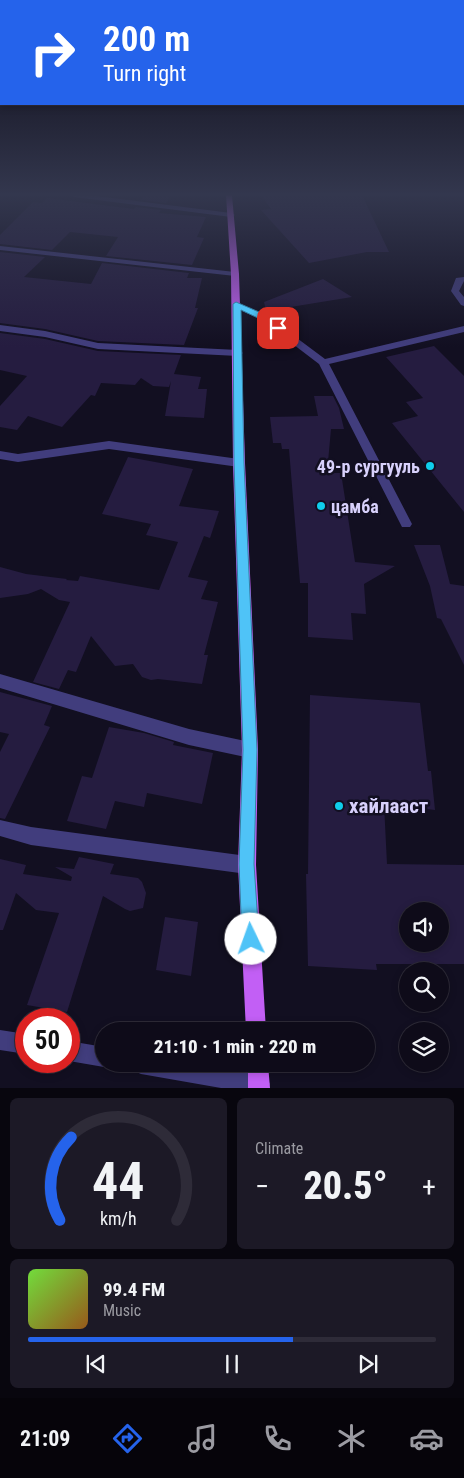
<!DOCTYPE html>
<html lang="en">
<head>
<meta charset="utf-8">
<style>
  body { margin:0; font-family:"Roboto Condensed",sans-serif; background:#1c1926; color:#f1f3f6; height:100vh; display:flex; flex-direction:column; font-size:19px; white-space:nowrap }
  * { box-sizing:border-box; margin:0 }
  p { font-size:16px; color:#9b9ba2 }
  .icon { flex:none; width:28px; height:28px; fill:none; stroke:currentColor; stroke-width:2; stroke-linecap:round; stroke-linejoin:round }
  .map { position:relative; height:1088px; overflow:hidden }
  .drawer { display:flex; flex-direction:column; gap:10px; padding:10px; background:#08060e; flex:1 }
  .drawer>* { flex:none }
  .guide { position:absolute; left:0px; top:0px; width:465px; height:105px; box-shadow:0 2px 8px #0003,0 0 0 1px #2e2b38; background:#2563eb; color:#fff; overflow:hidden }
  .buttons { position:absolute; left:399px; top:902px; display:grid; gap:10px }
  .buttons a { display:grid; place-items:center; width:50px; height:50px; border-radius:50%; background:#0e0b19; box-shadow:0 2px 8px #0003,0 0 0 1px #2e2b38; font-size:25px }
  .speed { position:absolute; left:15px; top:1008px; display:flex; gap:10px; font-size:25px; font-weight:700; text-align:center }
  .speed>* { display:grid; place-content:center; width:65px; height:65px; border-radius:50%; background:#0e0b19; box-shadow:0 2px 8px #0003,0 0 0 1px #2e2b38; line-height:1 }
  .speed .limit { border:8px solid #d22; background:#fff; color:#111 }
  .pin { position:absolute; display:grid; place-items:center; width:42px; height:42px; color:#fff; margin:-21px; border-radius:10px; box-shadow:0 2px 8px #0006 }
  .me { position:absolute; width:55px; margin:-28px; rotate:357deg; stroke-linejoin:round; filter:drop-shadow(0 0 4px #0008) }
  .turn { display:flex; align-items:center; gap:18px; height:105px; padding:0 20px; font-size:22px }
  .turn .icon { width:65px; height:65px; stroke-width:2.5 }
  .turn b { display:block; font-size:35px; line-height:42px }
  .big { font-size:38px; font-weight:800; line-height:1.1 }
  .drawer .tile { flex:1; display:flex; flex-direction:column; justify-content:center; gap:8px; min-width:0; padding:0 18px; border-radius:8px; background:#1c1926 }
  .drawer .dial { align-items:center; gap:0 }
  .dial svg { height:130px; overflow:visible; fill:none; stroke:#2e2b38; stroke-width:7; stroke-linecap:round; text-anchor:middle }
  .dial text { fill:#f1f3f6; stroke:none }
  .song { display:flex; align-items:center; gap:15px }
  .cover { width:60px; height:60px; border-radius:8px; background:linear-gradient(135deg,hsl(100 70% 55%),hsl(30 70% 35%)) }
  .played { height:5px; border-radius:2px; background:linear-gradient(90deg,#2563eb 65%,#2e2b38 65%) }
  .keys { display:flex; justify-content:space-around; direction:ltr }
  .heat { display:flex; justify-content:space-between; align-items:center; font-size:28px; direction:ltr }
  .drawer .tiles { flex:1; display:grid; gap:10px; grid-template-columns:1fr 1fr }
  .tile:last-child { grid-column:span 2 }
  .trip { position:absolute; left:95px; top:1022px; width:280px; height:50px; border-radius:25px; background:#0e0b19; box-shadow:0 2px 8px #0003,0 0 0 1px #2e2b38; font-weight:800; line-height:50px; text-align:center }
  .dock { display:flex; height:80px; justify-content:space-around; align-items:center; background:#06040a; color:#9b9ba2 }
  .dock .icon { width:35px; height:35px }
  .dock .current { color:#2563eb }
  .dock b { font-size:22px; color:#f1f3f6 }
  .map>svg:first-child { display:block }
  .building { fill:#251c40; fill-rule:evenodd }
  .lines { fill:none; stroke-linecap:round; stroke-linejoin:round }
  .minor { fill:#413d7d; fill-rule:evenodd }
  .major { fill:#c25ff5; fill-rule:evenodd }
  .route { fill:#4fc3f7; stroke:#337fa1 }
  .poi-dot { fill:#0fcdeb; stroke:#120f21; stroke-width:2 }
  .labels { text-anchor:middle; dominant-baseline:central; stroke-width:5; stroke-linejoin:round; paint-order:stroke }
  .poi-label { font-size:18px; font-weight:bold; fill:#d8d1fc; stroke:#120f21; text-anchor:end }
  .near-poi-label { font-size:21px; font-weight:bold; fill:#d8d1fc; stroke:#120f21; text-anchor:start }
</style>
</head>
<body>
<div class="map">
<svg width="464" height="1088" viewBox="0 0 464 1088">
  <rect width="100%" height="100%" fill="#120f21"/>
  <!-- building -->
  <path class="building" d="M145 195H172L166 203 141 200Z
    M261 195H362L389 252H367L309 263 261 210 271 209Z
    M47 198 134 209 136 207 161 210 159 213 206 217 197 237 204 238 192 265 106 256 118 237 70 232 52 250 0 244V235L33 202 42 203Z
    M0 252 45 257 24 277 91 284 102 263 189 273 187 278H202L195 308H198L184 345 98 341 45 329 0 323Z
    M323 279 352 297 266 311 264 302Z
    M0 333 45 339 98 351 181 355 174 374 201 377 198 389H207L204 418 165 416 171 381 169 387 153 386 141 378 135 385 101 383 95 396 91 395 62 427 28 416 17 430 0 427V406L27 376 0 370Z
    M434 346 464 376V512L392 423 418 416 406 402 423 398 386 357Z
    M314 396H333L339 408 344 429H331L327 473H341L355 562 395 566 364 584 366 614 351 613 353 640 308 637V583H300L289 449H282L281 443H273L270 417 318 416Z
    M128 457 193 469 179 506 219 511 210 538 204 536 188 577 208 581 201 599 218 602 204 655H208L202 684 158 679 151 680 142 677 133 664 115 666 91 636 76 672 68 670 59 689 33 682 70 602 59 600 41 589 28 594 0 598V567L26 574 67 579 66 580 78 581 80 576 159 590 178 542 146 535 151 524 102 514Z
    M414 545H440L450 584 464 586V665L441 619 437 618 430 586Z
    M0 692 52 706 44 725 50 727 5 819 0 818V752L9 734 0 732Z
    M310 695 420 703 428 771H431L435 810 384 804 387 864 464 865V964H376L377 970 308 966 306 874H308ZM408 911H440V944H408Z
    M109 727 144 733 174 742 173 745 213 753 202 804 147 793 144 807 115 801 106 829 67 821 82 776 92 778Z
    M79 857 114 864 110 874 138 878 142 882 146 893 143 908 130 911 125 909 103 896 67 1012 27 1005 59 913 36 910 16 893 3 930H0V859L26 865 23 874 71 881 72 877 55 867 74 869Z
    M165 917 198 922 191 976 156 970Z"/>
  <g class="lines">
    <!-- minor -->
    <path class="minor" d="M71 195H89L231 213 235 215 231 217 74 197Z
      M0 246 235 272 239 274 235 276 0 250Z
      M464 277V281L459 291 464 297V306L461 305 451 291 456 278Z
      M236 302 266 315 325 359 464 326V332L329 364 412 524 410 527H402L319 364 260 319 233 307 232 305Z
      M0 325 45 331 98 343 238 350 243 353 238 356 98 349 45 337 0 331Z
      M109 441 239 459 245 463 239 467 109 449 18 462 0 459V451L18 454Z
      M0 674 189 729 250 742 256 745 258 750 256 755 250 758 189 745 0 688Z
      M0 820 31 827 247 856 253 859 256 865 253 871 247 874 31 845 0 836Z
      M0 1030 26 1034V1054L0 1050Z
      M69 1041 104 1047V1064H111L104 1067 69 1061Z
      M131 1064H201L259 1073 266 1077 270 1084 268 1088H221L141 1074 134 1071Z"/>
    <!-- major -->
    <path class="major" d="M226 195H232L239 274 245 463 258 750 256 865 266 1031H246L238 865 242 750 233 463 231 274Z
      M248 1064H268L270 1088H248Z"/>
  </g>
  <!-- sky -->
  <linearGradient id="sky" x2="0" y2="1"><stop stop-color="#0a0812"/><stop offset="0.56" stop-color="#33374e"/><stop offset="1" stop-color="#33374e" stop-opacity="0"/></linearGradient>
  <rect width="464" height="347" fill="url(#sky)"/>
  <!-- route -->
  <path class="route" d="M236 302 266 315 282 328 275 330 260 319 241 310 244 463 257 750 254 864 259 939 257 945 251 947 245 945 242 939 239 864 243 750 234 463 233 304Z"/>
  <!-- markers -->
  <g class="poi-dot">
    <circle cx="430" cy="466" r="5"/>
    <circle cx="321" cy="506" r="5"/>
    <circle cx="339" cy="806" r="5"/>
  </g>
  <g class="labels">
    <!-- poi labels -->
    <g class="poi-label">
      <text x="420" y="466">49-р сургууль</text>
      <text x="331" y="506" text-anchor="start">цамба</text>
    </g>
    <!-- near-poi labels -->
    <g class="near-poi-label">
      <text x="349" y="806">хайлааст</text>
    </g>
  </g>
</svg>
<div class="buttons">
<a><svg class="icon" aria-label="sound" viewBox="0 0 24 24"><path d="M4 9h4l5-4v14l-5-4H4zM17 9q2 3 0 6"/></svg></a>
<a><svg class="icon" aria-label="search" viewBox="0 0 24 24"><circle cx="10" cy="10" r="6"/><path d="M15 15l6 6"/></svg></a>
<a><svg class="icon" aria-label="layers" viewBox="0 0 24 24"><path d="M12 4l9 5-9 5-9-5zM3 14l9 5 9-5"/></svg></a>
</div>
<div class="speed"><div class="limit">50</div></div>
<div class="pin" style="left:278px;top:328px;background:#d93025"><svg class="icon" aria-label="arrive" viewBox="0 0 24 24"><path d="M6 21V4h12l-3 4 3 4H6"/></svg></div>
<svg class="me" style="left:251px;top:939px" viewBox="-20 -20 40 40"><circle r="19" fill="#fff"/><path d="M0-13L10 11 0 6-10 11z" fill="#4fc3f7"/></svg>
<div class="trip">21:10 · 1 min · 220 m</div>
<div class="guide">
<div class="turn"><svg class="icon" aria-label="right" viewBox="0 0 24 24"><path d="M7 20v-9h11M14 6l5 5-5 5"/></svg><div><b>200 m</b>Turn right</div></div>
</div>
</div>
<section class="drawer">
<div class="tiles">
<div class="tile dial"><svg viewBox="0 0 100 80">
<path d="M14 69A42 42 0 1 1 86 69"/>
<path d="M14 69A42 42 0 0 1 21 18" stroke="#2563eb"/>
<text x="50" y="56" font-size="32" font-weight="700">44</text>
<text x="50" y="72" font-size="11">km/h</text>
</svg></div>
<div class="tile"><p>Climate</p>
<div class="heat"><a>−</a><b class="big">20.5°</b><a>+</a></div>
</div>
<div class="tile">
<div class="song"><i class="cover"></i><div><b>99.4 FM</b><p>Music</p></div></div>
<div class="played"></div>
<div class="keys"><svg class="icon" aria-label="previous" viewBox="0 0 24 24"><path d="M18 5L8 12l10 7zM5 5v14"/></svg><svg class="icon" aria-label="pause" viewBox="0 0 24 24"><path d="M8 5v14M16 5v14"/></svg><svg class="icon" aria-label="next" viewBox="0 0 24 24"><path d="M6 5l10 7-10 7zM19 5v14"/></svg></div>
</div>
</div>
</section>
<nav class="dock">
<b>21:09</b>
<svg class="icon current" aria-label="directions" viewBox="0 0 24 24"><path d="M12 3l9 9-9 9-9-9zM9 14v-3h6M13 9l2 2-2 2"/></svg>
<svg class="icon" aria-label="music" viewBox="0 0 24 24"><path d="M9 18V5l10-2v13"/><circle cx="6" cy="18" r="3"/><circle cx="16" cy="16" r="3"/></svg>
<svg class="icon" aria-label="phone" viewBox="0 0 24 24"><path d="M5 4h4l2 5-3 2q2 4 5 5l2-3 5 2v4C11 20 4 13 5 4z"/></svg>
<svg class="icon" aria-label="climate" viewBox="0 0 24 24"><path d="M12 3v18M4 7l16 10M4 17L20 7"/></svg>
<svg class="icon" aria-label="car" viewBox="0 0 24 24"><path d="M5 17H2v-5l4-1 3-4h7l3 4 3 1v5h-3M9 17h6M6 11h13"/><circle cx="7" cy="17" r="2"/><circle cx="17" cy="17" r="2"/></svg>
</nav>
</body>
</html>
